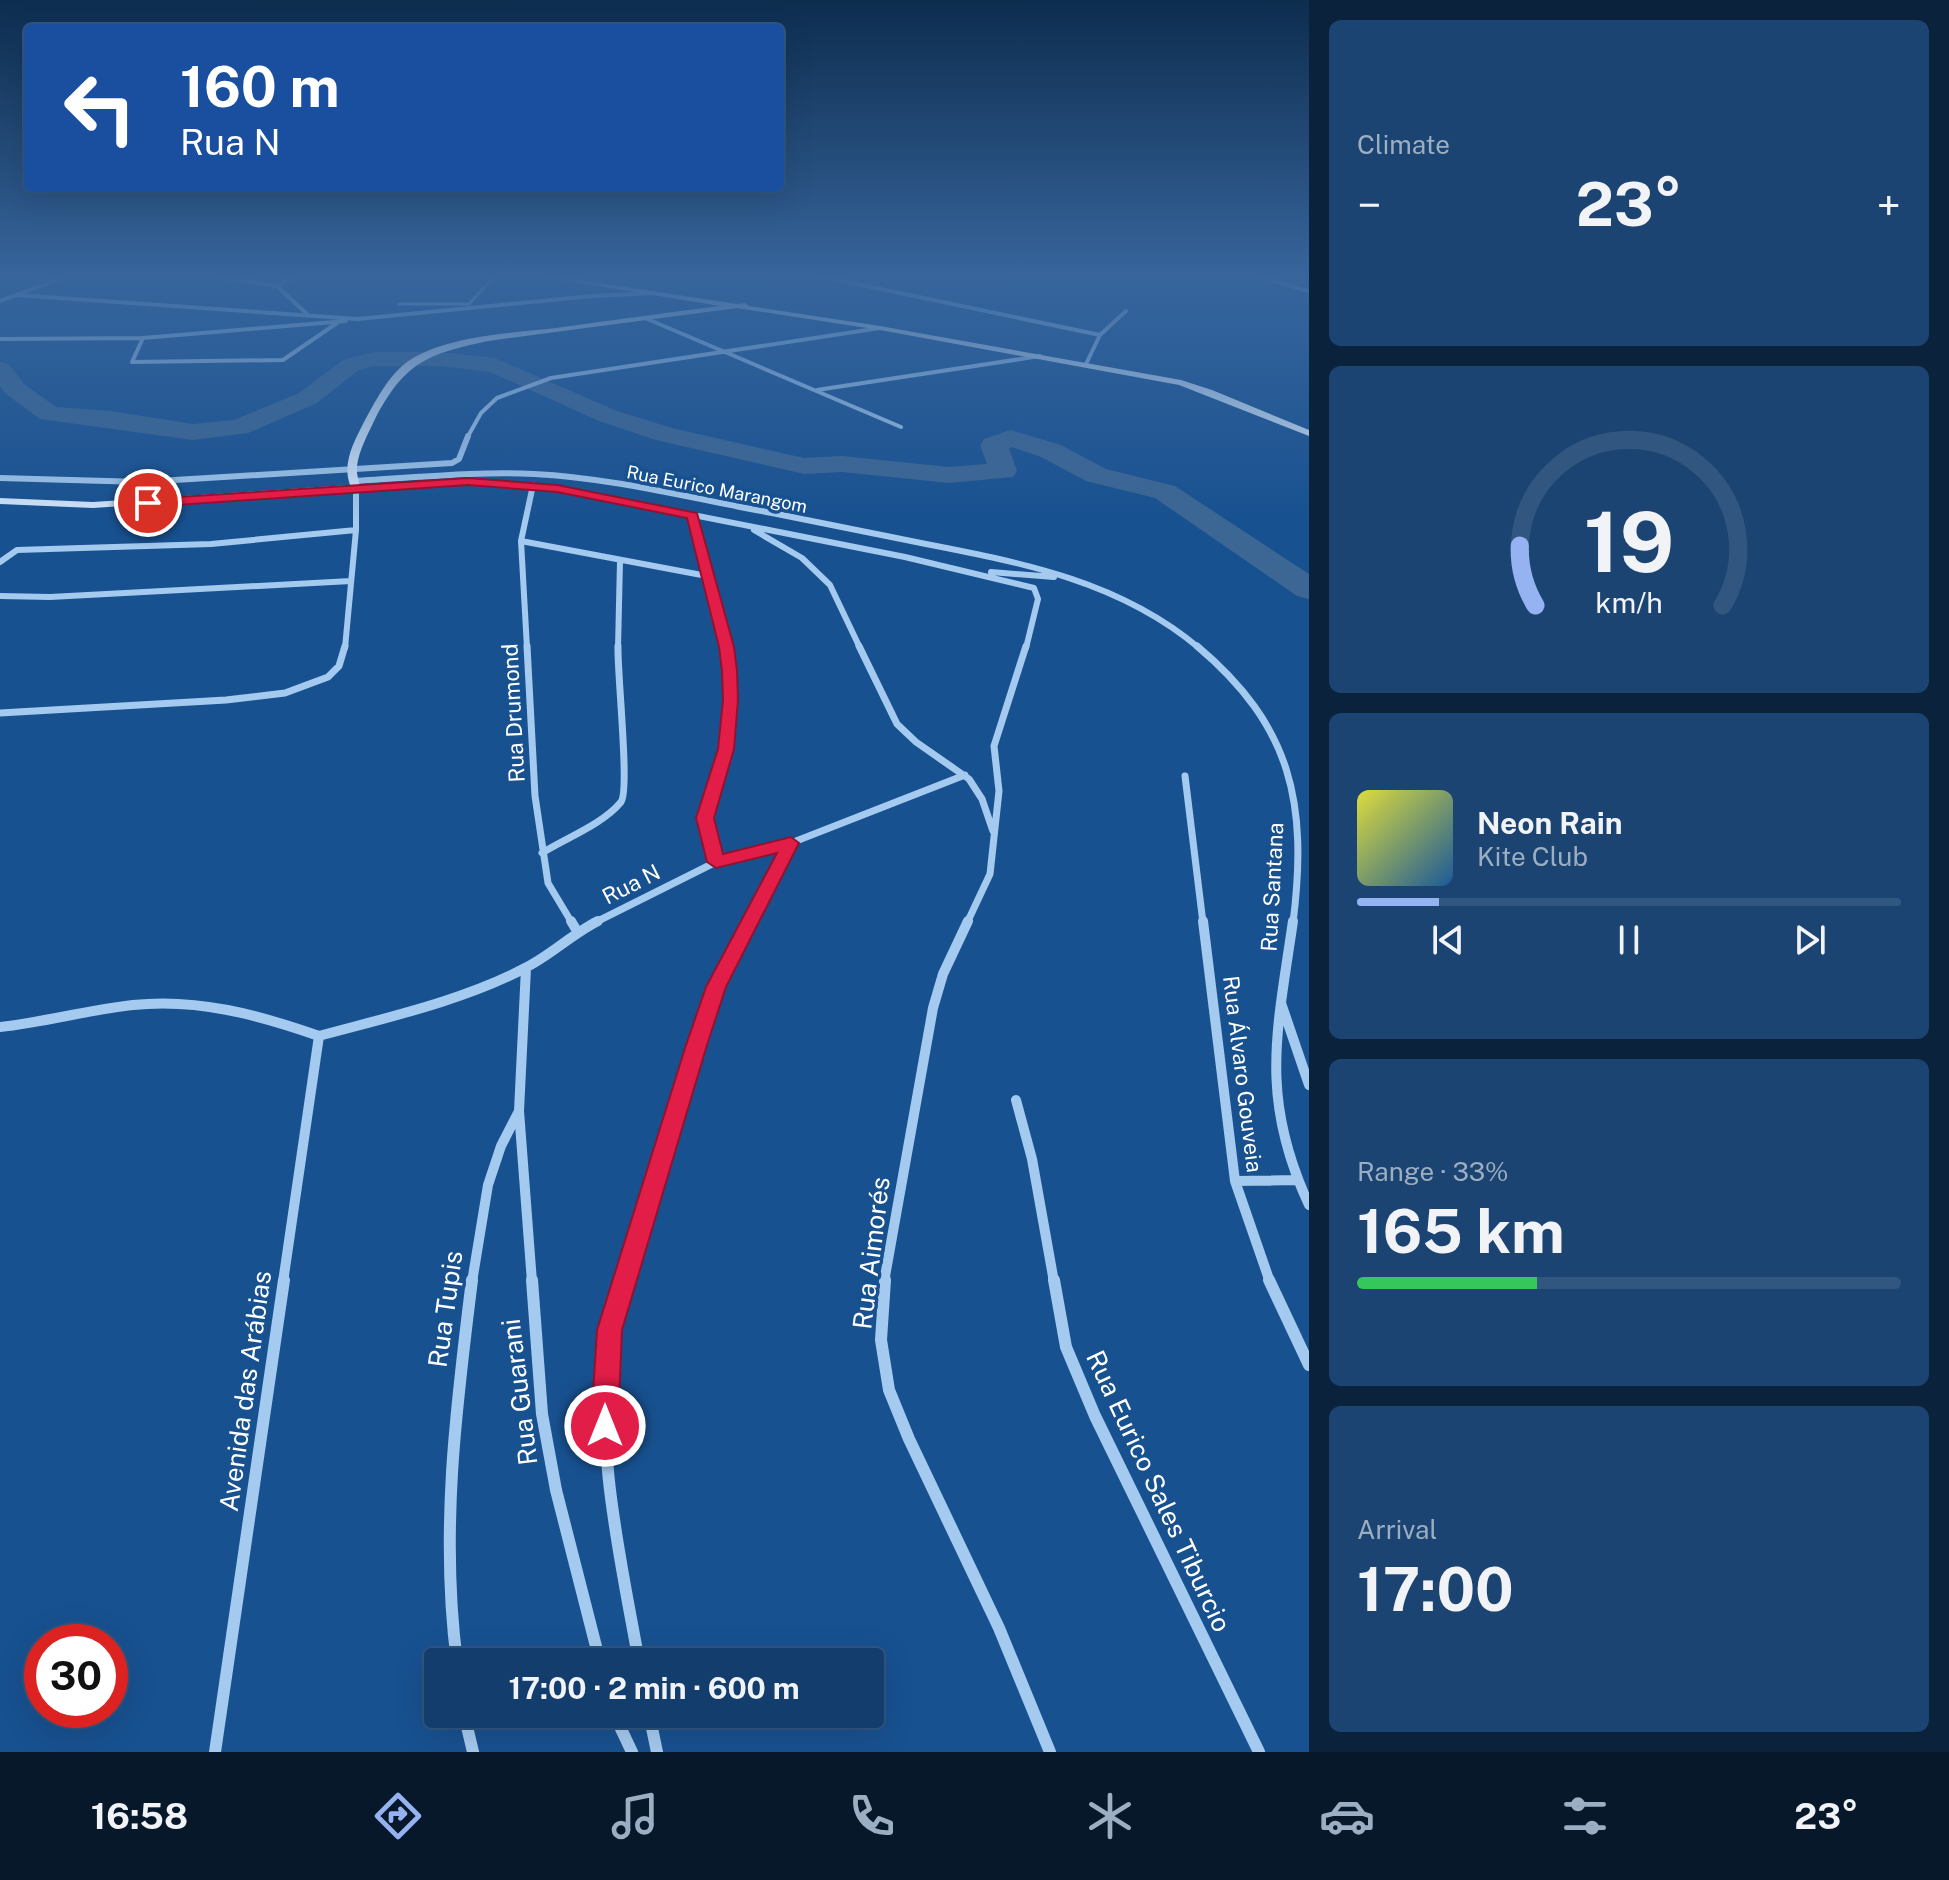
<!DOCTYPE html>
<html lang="en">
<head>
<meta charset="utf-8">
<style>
  body { margin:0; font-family:"Public Sans",sans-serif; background:#1b4472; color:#f1f3f6; height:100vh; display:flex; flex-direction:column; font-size:30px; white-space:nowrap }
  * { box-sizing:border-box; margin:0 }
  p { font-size:26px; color:#9caec2 }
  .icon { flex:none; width:44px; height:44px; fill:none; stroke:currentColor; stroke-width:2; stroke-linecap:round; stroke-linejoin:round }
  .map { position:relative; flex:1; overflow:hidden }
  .panel { display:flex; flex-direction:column; gap:20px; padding:20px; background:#0a223b; width:640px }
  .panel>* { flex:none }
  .top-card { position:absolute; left:24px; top:24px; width:760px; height:168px; border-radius:8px; box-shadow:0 8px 32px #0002,0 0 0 2px #31567f; background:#1a4fa0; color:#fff; overflow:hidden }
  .speed { position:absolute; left:24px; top:1624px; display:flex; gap:16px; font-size:40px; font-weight:700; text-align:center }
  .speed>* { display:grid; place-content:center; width:104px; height:104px; border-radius:50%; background:#123d6c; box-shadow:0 8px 32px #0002,0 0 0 2px #31567f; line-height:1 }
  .speed .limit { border:12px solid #d22; background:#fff; color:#111 }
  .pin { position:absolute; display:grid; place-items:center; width:68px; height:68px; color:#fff; margin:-34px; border:4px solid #fff; border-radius:50%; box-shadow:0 2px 8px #0007 }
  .me { position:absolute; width:88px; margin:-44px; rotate:0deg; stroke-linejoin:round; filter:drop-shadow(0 0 6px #0008) }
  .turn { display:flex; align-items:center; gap:28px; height:168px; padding:0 24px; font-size:36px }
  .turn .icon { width:104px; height:104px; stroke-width:2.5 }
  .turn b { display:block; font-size:56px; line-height:68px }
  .big { font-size:60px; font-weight:700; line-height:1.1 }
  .panel .card { flex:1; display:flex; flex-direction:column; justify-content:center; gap:12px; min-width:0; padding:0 28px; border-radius:12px; background:#1b4472 }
  .panel .dial { align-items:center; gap:0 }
  .dial svg { height:208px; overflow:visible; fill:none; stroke:#31567f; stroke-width:7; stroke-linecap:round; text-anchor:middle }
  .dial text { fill:#f1f3f6; stroke:none }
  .song { display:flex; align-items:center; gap:24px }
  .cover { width:96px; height:96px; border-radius:12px; background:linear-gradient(135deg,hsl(60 70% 55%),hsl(210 70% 35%)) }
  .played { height:8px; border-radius:4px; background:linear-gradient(90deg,#95b2f1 15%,#31567f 15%) }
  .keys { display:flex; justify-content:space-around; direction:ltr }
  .heat { display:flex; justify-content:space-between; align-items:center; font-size:44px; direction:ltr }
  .charge { height:12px; border-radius:6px; background:linear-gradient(90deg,#34c759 33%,#31567f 0) }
  .trip { position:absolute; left:424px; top:1648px; width:460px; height:80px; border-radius:8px; background:#123d6c; box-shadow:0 8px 32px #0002,0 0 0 2px #31567f; font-weight:700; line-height:80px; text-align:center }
  .tabs { display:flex; height:128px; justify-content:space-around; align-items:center; background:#07182b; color:#9caec2 }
  .tabs .icon { width:56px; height:56px }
  .tabs .current { color:#95b2f1 }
  .tabs b { font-size:36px; color:#f1f3f6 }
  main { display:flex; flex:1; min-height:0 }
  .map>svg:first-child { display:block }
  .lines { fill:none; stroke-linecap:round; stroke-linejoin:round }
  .river { fill:#3c6693; fill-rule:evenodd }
  .lane { stroke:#a5caef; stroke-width:3 }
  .street-far4 { stroke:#a5caef; stroke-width:4 }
  .street-far3 { stroke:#a5caef; stroke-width:6 }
  .street-far2 { stroke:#a5caef; stroke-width:7 }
  .street-far1 { stroke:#a5caef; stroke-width:10 }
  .street { stroke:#a5caef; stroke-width:12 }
  .secondary { fill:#d3e6fb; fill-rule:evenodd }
  .route { fill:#e11d48; stroke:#92132f; stroke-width:2 }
  .labels { text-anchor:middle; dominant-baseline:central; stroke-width:7; stroke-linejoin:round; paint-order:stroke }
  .far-street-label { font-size:18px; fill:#fff; stroke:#185190 }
  .street-label { font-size:22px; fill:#fff; stroke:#185190 }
  .near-street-label { font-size:26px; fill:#fff; stroke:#185190 }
</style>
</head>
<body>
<main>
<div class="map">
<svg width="1309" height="1752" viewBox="0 0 1309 1752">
  <rect width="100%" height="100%" fill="#185190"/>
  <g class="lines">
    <!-- river -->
    <path class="river" d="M373 352H440L495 358 617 411 672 428 804 458 842 456 949 467 987 464 980 445 984 439 1010 430 1061 445 1106 469 1175 486 1309 574V599L1297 596 1155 498 1086 481 1041 457 1012 447 1009 448 1017 471 1013 477 949 483 842 472 804 474 656 440 599 421 490 372 440 366H374L359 370 317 403 248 433 193 440 40 419 6 394 0 386V362L9 364 24 384 56 407 111 411 193 424 234 420 299 393 343 360Z"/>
    <!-- lane -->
    <path class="lane" d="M399 304H469L494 277"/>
    <!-- street-far4 -->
    <path class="street-far4" d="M221 277 277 286
      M293 277 277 286 307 314
      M824 277 1100 335
      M1259 277 1309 291
      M17 295 358 319 592 296 654 293
      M0 301 64 277
      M645 318 901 427
      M143 338 132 362 283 360 337 323
      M0 339 143 338 346 321
      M1086 364 1100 335 1126 311
      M817 390 1040 356
      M467 438 481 413 497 398 551 378 880 328"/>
    <!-- street-far3 -->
    <path class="street-far3" d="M0 478 142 482 452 463 459 459 468 436
      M353 481C413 478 474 471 534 474 614 478 694 499 772 513 824 523 875 534 926 544 1024 563 1121 582 1199 648
      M692 515 726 648
      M754 530 802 558 830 585 860 648
      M521 541 707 576
      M0 562 17 550 211 544 356 530
      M991 572 1054 577
      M0 596 50 597 351 581
      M345 648 356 530V488L468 482 557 488 905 557 1034 588 1038 599 1026 648
      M527 648 521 541 533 485
      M618 648 620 561"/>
    <!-- street-far2 -->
    <path class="street-far2" d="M527 646 535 796 548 883 572 923
      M859 646 897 724 916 742 969 779 982 799 993 831
      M1197 646C1292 726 1308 803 1293 923
      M0 713 226 700 285 693 328 677 339 666 345 646
      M1185 776 1203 923
      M542 853C566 838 603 824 621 802 630 790 617 672 618 646
      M716 862 705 818 726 749 731 700 726 646
      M594 923 716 862 791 843 965 775
      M750 923 791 843
      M967 923 990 874 999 791 994 746 1026 646"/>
    <!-- street-far1 -->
    <path class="street-far1" d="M571 921 577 931
      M1203 921 1235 1181 1270 1282
      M1293 921C1277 1032 1259 1097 1309 1205
      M1281 1003 1309 1085
      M0 1027C45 1022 88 1010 133 1005 197 998 259 1015 319 1036
      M319 1036C385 1018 465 1000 525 968 551 955 572 934 598 921
      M1016 1100 1032 1159 1054 1282
      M519 1111 532 1282
      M1235 1181 1296 1180
      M283 1282 319 1036
      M472 1282 488 1185 501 1146 519 1111 526 968
      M625 1282 716 987 751 921
      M884 1282 933 1008 943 974 968 921"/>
    <!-- street -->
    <path class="street" d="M532 1280 542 1414 556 1490 600 1662
      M625 1280C620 1297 612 1316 610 1333 594 1448 619 1550 639 1662
      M885 1280 881 1340 889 1390 909 1439 999 1628 1050 1752
      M1054 1280 1066 1347 1095 1416 1259 1752
      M1269 1280 1309 1365
      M457 1662C440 1533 456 1408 472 1280
      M464 1714 473 1752
      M614 1714 632 1752
      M649 1714 657 1752
      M215 1752 284 1280"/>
    <!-- secondary -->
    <path class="secondary" d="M543 277H560L737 304 745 303 749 306 880 326 1181 380 1212 390 1309 430V436L1179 385 880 330 737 308 488 341C427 354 405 362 375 419 368 434 359 450 357 466 356 475 360 483 360 490L93 508 0 504V498L93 502 350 485C342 463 354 442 364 422 375 402 388 376 407 362 444 336 511 333 556 328 611 320 665 313 720 306Z"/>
  </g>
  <!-- sky -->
  <linearGradient id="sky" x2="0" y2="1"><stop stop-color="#0d2d4f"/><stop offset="0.53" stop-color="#37659c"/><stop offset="1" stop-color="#37659c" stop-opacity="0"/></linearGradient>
  <rect width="1309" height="522" fill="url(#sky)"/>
  <!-- route -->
  <path class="route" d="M468 478 557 485 697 513 734 647 737 671 738 700 734 749 714 818 723 854 791 837 799 843 726 987 707 1045 622 1330 618 1426 614 1436 605 1440 595 1436 591 1426 597 1330 686 1045 706 987 777 853 716 868 707 862 696 818 718 749 723 700 722 671 719 647 687 518 557 492 468 485 148 507 142 503 148 499Z"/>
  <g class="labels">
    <!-- far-street labels -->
    <g class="far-street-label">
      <text transform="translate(717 489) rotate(11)">Rua Eurico Marangom</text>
    </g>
    <!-- street labels -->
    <g class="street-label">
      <text transform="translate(513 713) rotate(-93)">Rua Drumond</text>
      <text transform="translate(631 884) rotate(-27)">Rua N</text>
      <text transform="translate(1272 887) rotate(-87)">Rua Santana</text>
      <text transform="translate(1243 1074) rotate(83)">Rua Álvaro Gouveia</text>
    </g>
    <!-- near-street labels -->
    <g class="near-street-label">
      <text transform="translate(871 1253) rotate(-83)">Rua Aimorés</text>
      <text transform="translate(445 1309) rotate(-82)">Rua Tupis</text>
      <text transform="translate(245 1391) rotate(-82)">Avenida das Arábias</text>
      <text transform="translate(519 1392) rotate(-97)">Rua Guarani</text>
      <text transform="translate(1159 1491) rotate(65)">Rua Eurico Sales Tiburcio</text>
    </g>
  </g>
</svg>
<div class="speed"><div class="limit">30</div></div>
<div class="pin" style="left:148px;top:503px;background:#d93025"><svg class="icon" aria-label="arrive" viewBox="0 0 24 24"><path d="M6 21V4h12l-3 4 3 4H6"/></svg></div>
<svg class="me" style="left:605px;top:1426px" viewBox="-20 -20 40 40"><circle r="17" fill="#e11d48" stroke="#fff" stroke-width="3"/><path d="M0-11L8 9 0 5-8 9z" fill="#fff"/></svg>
<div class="trip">17:00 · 2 min · 600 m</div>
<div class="top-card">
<div class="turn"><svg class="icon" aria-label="left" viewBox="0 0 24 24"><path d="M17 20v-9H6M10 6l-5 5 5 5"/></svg><div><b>160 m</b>Rua N</div></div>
</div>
</div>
<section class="panel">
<div class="card"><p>Climate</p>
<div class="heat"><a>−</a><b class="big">23°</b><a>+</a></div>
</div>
<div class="card dial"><svg viewBox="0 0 100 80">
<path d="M14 69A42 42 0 1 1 86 69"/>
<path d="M14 69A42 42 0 0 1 8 46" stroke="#95b2f1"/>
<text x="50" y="56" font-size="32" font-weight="700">19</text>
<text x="50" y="72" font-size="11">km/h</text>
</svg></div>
<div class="card">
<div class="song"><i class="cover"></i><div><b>Neon Rain</b><p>Kite Club</p></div></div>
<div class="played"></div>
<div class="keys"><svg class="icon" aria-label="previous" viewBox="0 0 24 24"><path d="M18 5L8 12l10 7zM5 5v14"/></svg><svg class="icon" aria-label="pause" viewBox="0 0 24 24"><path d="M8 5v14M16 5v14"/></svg><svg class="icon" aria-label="next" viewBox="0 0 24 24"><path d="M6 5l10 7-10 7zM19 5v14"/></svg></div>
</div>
<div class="card"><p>Range · 33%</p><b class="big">165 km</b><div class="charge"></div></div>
<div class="card"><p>Arrival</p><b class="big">17:00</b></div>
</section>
</main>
<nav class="tabs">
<b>16:58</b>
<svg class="icon current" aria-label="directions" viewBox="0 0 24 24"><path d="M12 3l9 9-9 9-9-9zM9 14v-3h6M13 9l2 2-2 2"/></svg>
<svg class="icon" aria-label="music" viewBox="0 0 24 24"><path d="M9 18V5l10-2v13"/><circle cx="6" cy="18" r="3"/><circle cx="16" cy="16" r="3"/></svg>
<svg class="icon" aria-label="phone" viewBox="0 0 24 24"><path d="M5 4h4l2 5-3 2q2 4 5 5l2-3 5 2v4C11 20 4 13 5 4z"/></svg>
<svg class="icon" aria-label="climate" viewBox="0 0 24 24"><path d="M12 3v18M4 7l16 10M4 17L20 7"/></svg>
<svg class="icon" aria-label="car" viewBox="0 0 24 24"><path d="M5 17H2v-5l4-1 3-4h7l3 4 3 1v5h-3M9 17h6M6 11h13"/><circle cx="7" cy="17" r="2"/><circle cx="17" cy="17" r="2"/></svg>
<svg class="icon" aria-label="filters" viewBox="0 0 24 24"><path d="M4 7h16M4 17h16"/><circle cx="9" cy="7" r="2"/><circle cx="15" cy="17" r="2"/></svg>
<b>23°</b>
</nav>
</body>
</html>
